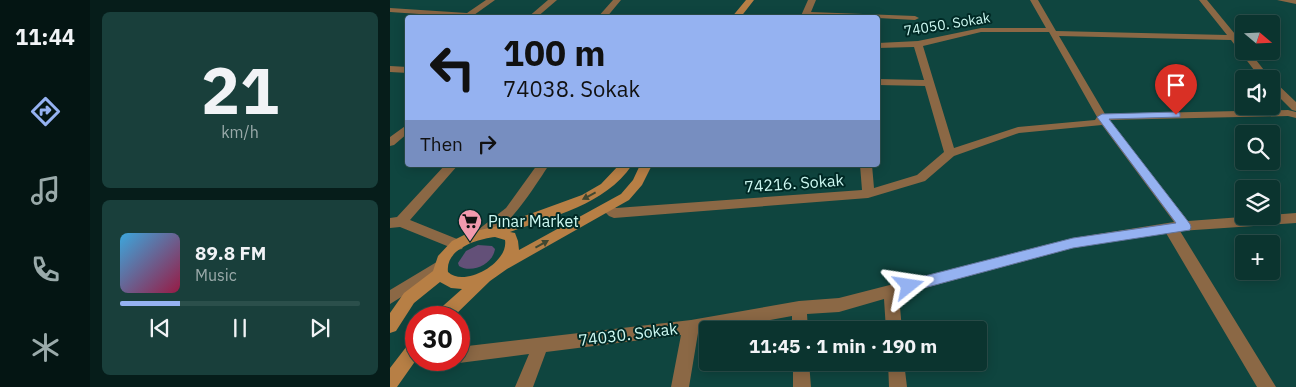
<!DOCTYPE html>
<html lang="en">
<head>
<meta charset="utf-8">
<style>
  body { margin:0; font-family:"IBM Plex Sans",sans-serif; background:#193f3b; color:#f1f3f6; height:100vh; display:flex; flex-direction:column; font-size:19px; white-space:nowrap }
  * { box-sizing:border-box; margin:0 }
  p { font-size:16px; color:#9aaaaa }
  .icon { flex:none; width:28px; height:28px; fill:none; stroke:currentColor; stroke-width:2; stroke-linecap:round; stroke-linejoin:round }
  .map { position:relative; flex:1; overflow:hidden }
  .sheet { display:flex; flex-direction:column; gap:12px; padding:12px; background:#061d1a; width:300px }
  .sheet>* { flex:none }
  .banner { position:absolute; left:15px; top:15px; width:475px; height:152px; border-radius:5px; box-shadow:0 2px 12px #0003,0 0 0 1px #2b4f4b; background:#95b2f1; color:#111; overflow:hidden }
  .needle { width:32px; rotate:109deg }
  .fabs { position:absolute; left:845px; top:15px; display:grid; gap:10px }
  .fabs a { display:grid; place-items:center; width:45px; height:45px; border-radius:5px; background:#0b342f; box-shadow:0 2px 12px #0003,0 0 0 1px #2b4f4b; font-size:25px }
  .speed { position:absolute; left:15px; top:306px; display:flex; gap:10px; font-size:25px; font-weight:700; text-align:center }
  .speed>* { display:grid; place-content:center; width:65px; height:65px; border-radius:50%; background:#0b342f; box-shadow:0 2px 12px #0003,0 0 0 1px #2b4f4b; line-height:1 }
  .speed .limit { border:8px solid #d22; background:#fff; color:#111 }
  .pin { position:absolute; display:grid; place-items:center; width:42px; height:42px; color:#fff; margin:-51px -21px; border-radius:50% 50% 50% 0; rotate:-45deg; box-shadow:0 0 5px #0007 }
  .pin .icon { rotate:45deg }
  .me { position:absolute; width:55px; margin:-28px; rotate:75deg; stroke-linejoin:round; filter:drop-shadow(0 0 4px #0008) }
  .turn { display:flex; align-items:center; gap:18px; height:105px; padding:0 15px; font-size:22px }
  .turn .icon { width:65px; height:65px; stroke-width:2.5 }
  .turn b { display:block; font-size:35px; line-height:42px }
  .then { display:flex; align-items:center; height:48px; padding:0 15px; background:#0003; gap:10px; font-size:19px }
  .sheet .tile { flex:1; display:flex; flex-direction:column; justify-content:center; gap:8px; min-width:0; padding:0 18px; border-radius:8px; background:#193f3b }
  .sheet .dial { align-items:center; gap:0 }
  .dial b { font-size:65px; line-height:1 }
  .song { display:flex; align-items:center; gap:15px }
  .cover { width:60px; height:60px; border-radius:8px; background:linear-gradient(135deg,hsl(200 70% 55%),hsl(340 70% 35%)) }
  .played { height:5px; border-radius:2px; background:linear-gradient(90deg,#95b2f1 25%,#2b4f4b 25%) }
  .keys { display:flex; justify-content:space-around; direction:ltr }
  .trip { position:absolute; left:309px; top:321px; width:288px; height:50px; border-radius:5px; background:#0b342f; box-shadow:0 2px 12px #0003,0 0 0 1px #2b4f4b; font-weight:800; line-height:50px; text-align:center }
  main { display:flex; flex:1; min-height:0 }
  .tab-bar { display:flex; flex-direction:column; width:90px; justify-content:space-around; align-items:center; background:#041513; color:#9aaaaa }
  .tab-bar .icon { width:35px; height:35px }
  .tab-bar .selected { color:#95b2f1 }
  .tab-bar b { font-size:22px; color:#f1f3f6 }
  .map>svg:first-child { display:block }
  .green { fill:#635078 }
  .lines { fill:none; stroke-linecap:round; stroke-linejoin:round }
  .street { fill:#8b6845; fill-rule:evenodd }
  .secondary { fill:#b77f45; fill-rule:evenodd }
  .oneway { fill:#404831 }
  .route { fill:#95b2f1; stroke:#61749d }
  .labels { text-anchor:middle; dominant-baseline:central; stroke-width:4; stroke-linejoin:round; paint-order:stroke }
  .far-street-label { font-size:14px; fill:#cdf9f2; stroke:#002a26 }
  .street-label { font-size:16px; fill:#cdf9f2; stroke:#002a26 }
  .poi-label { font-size:16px; fill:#cdf9f2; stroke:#002a26; text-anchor:start }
</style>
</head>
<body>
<main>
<nav class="tab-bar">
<b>11:44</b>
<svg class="icon selected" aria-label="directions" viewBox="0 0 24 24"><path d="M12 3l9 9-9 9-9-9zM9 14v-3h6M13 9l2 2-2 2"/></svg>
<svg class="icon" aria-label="music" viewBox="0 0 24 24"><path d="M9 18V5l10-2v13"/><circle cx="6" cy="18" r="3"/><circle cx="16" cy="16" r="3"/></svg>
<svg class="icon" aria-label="phone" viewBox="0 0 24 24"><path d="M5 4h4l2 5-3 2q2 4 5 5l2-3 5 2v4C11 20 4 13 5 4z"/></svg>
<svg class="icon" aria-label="climate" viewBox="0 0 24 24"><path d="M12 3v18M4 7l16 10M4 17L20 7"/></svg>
</nav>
<section class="sheet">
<div class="tile dial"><b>21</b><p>km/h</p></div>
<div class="tile">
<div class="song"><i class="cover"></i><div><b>89.8 FM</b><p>Music</p></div></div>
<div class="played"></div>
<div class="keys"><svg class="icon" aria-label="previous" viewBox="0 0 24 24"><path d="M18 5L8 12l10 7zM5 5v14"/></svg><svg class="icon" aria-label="pause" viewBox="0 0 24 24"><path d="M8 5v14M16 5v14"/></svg><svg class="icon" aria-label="next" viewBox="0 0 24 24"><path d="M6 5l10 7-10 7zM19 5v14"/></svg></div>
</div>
</section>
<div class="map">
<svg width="906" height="387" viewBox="0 0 906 387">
  <rect width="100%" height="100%" fill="#0f453f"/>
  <!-- green -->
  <path class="green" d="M88 245 102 246 105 249C103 264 82 274 69 266L68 263 76 251Z"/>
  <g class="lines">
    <!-- street -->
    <path class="street" d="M96 0H105L84 15 87 18 0 12V8L77 13Z
      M158 0H167L146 18H137Z
      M223 0H231L216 18H207Z
      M418 0H426L421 12 525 16 529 18 525 20 488 18H410Z
      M640 0H648L666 31 837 35 809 0H817L854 45V51H859L881 79H871L841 40 669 36 715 114 898 110 906 112V118L898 116 719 120 798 221 906 213V223L790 231 886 387H867L776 233 683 248 509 295 512 330H496L494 299 449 312 417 314 418 330H402V316L308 333 299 387H281L291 335 156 352 143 387H125L139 354 69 363 63 360H69V347L301 320 409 301 449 298 683 238 784 222 712 125 629 133 564 156 535 181 478 198 224 218 219 216 211 208 212 205 217 203 226 208 472 190 470 165H482L484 188 527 175 554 152 535 86 488 85V79L534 80 524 47 488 48V43L528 41 591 28H656ZM591 32H659L707 117 705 120 628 127 564 148 533 46Z
      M887 0H906V4Z
      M0 66 18 67V73L0 72Z
      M881 80 884 81 906 102V111L902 110 881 89Z
      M18 124V133L4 145 0 146V137Z
      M55 165H68L20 220 72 241 74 245 72 249 67 250 10 227 0 228V218L7 217Z
      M147 165H159C148 181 111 243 89 237L87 233 89 229 116 208Z
      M50 260 55 262 57 266 55 270 0 304V290Z
      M403 362H419L421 387H403Z
      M498 362H514L517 387H499Z"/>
    <!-- secondary -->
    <path class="secondary" d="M356 0H364L350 18H341Z
      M229 165H242C215 205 163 216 120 232L125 233 128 241 129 250 231 194 243 180 250 165H262L252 185 239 200 117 269 100 281 62 318H43L45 313 72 289 61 288 50 282 24 303 6 331 0 333V313L14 293 43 271 48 256 62 241 80 232 104 227 192 195 211 184ZM105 237 115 240C119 263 74 288 58 272 55 249 87 239 105 237Z
      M26 339V360L7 387H0V368L20 342Z"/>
  </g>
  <!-- one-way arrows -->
  <defs><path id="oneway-solid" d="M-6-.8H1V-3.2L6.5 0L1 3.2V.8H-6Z" transform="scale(1.25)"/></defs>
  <g class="oneway">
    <use href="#oneway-solid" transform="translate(199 196) rotate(152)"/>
    <use href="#oneway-solid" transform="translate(152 244) rotate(-29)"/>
  </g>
  <!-- route -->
  <path class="route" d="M786 112 790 113V117L719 119 800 224 801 227 800 230 683 248 519 292 514 290 512 286 514 282 519 280 683 238 786 223 707 117 712 114Z"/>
  <!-- icons -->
  <defs>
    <g id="supermarket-pin" transform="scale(1.25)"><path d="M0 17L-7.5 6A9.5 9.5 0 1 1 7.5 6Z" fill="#f29aae" stroke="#002a26"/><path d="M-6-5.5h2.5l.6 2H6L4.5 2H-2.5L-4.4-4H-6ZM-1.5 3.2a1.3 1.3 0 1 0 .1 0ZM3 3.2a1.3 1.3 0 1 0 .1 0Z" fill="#111"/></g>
  </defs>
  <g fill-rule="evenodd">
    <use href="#supermarket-pin" x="80" y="221"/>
  </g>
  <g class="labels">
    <!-- far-street labels -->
    <g class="far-street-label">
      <text transform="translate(557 24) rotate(-9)">74050. Sokak</text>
    </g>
    <!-- street labels -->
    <g class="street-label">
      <text transform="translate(404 183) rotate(-4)">74216. Sokak</text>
      <text transform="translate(238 334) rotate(-7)">74030. Sokak</text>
    </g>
    <!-- poi labels -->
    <g class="poi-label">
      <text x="98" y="221">Pınar Market</text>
    </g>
  </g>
</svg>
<div class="fabs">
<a><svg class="needle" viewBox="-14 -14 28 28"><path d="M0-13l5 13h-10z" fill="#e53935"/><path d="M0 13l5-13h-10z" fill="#9aaaaa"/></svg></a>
<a><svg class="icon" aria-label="sound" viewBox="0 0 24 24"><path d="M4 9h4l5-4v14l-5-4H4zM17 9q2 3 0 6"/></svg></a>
<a><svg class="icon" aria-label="search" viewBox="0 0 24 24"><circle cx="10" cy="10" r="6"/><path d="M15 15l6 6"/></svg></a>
<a><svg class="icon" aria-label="layers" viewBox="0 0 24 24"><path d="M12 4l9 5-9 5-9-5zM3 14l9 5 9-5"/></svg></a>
<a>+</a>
</div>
<div class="speed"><div class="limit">30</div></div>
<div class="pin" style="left:786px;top:115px;background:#d93025"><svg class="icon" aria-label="arrive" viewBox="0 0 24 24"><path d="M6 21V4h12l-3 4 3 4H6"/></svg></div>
<svg class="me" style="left:519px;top:286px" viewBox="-20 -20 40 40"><path d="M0-17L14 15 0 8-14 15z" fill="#95b2f1" stroke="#fff" stroke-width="4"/></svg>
<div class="trip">11:45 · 1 min · 190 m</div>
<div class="banner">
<div class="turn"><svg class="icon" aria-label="left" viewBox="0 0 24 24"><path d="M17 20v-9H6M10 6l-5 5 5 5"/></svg><div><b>100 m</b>74038. Sokak</div></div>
<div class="then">Then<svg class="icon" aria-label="right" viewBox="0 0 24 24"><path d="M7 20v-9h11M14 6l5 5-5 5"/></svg></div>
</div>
</div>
</main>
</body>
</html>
